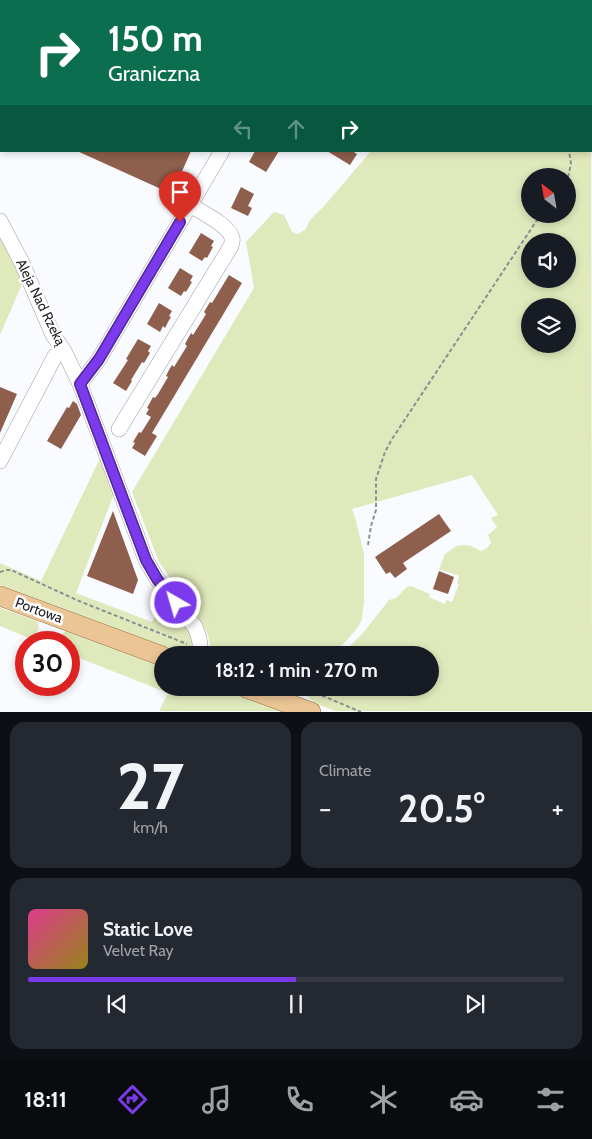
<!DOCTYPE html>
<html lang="en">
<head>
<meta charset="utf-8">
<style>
  body { margin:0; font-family:Cabin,sans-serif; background:#242831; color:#f1f3f6; height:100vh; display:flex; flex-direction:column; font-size:19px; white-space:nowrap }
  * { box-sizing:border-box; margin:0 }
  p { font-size:16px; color:#9ea1a6 }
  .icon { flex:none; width:28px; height:28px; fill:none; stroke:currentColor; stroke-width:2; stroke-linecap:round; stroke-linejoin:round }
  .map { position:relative; height:712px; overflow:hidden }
  .drawer { display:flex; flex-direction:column; gap:10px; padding:10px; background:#0d0f14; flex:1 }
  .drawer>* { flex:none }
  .banner { position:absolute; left:0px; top:0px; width:592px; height:152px; box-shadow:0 2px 8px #0003; background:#0b6e4f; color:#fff; overflow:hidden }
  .needle { width:32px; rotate:329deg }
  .buttons { position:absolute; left:521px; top:168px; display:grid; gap:10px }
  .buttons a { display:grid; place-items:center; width:55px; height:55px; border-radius:50%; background:#171b24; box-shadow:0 2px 8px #0003; font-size:25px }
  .speed { position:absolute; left:15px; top:631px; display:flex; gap:10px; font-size:25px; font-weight:700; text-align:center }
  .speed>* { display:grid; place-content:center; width:65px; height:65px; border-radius:50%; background:#171b24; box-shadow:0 2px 8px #0003; line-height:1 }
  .speed .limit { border:8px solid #d22; background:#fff; color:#111 }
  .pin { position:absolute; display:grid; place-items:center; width:42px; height:42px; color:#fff; margin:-51px -21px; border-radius:50% 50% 50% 0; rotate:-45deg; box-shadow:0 0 5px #0007 }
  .pin .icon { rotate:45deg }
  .me { position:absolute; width:55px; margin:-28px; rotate:322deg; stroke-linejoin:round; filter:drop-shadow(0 0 4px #0008) }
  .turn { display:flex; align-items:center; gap:18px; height:105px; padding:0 25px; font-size:22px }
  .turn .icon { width:65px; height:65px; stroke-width:2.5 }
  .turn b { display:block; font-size:35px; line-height:42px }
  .lanes { display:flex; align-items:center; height:48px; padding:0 25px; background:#0003; justify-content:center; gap:25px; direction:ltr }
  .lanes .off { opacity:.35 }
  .big { font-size:38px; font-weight:700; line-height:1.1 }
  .drawer .widget { flex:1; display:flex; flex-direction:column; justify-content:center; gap:8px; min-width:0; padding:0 18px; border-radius:15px; background:#242831 }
  .drawer .dial { align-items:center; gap:0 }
  .dial b { font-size:65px; line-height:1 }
  .song { display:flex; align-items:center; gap:15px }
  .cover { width:60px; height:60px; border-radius:8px; background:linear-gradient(135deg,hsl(330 70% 55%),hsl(50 70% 35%)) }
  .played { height:5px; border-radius:2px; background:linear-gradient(90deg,#7c3aed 50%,#363941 50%) }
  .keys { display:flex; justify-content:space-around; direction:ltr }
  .heat { display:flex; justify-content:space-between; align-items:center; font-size:28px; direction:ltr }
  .drawer .tiles { flex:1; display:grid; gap:10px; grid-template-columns:1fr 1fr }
  .widget:last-child { grid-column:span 2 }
  .trip { position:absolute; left:154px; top:646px; width:285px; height:50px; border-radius:25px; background:#171b24; box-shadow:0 2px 8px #0003; font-weight:700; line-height:50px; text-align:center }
  .menu { display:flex; height:80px; justify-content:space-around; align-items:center; background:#090b0e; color:#9ea1a6 }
  .menu .icon { width:35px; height:35px }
  .menu .selected { color:#7c3aed }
  .menu b { font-size:22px; color:#f1f3f6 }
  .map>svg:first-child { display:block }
  .green { fill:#e0e9bc; fill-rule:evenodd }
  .building { fill:#8d5f4c }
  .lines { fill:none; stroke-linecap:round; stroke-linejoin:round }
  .minor-casing { stroke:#9b9da6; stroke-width:16 }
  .major-casing { stroke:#9a713f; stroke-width:20 }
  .path { stroke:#8d8e92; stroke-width:2; stroke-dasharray:4 2.5; stroke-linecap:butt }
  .minor { stroke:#fff; stroke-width:15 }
  .major { stroke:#ebc595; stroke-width:19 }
  .route-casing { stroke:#51269a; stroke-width:12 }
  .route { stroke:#7c3aed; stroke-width:9 }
  .labels { text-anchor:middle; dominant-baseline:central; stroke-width:5; stroke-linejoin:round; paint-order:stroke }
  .street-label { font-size:14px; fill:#1d1e22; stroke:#fff }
</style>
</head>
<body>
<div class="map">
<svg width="592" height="712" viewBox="0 0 592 712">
  <rect width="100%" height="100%" fill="#fafbff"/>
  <!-- green -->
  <path class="green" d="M316 0H539L542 1H316Z
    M591 34 592 711H336L316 704 308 697 306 692 309 688H430V655H341L363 633 389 600 396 598 407 587 411 586 430 594 429 597 445 604 446 600 452 602 459 584 457 583 459 576 439 569 445 554 456 546 464 545 471 546 481 551 487 548 491 543 488 535 497 527 491 518 498 515 472 475 352 509 355 517 364 554V602L362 619 358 627 347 640 332 655H212L208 635 204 627 159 562 132 492 254 288 246 242 274 212 284 215 292 232 298 234 305 230 310 220 325 205 371 151H591ZM568 176V214H530V176ZM530 241H568V279H530ZM530 306H568V344H530Z
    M0 236 23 282 0 335Z
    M102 454 115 491 76 593 152 622 165 595 194 640 191 648 187 653 180 652 0 585V563L41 581Z
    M0 608 37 621 39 627 34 640 0 626Z
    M66 631 162 666V688H221L286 711H159L168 693 69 654V642H58L62 634Z"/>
  <!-- building -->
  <path class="building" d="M77 151H191L172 194Z
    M255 151H279L266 172 249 162Z
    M327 151H352L357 154 350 165Z
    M241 187 254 194 248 206 252 208 248 216 231 208Z
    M201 233 214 241 211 246 213 247 207 258 205 257 202 261 189 253Z
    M180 268 193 276 190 281 192 282 186 292 184 291 181 296 168 288Z
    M229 275 242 283 152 433 157 436 145 456 132 448 135 443 133 442 139 432 141 433 151 417 146 414 149 409 147 408 153 397 155 398 158 394 168 377 166 376 169 370 172 365 174 367 187 346 185 344 191 333 193 335 203 319 206 314 204 312 210 302 212 303Z
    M159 303 172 311 169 316 171 317 168 322 165 328 163 326 160 332 147 324Z
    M138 339 151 346 148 351 150 353 144 363 142 362 131 380 132 381 126 391 113 383 128 360 126 359Z
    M0 387 17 394 0 433Z
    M73 401 77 404 81 415 61 449 47 441 67 407 69 408Z
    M113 511 138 580 133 594 87 576Z
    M439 514 451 531 403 563 407 569 395 578 390 572 386 574 375 557Z
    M439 571 454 577 448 594 433 589Z"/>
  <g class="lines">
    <!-- minor casing -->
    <g class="minor-casing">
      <path id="minor" d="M25 1 26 0
        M311 1 312 0
        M0 75 1 71
        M0 221 22 263 53 335 64 351 80 384 146 560 157 579 195 627C199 636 202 646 199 655
        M80 384 99 359 222 151
        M119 429 231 246C232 242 233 241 232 238 229 225 201 212 190 205
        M0 461 55 356 64 351"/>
    </g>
    <!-- major casing -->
    <g class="major-casing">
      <path id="major" d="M0 596 162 656
        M246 688 311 712"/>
    </g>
    <!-- path -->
    <path class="path" d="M405 0 406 1
      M568 177 571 164 569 151
      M368 545 371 526 376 510V479L385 452 392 439 541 214
      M0 572 7 570H11L79 601 187 644
      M304 688 361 712"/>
    <!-- minor -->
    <use href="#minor" class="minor"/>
    <!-- major -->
    <use href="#major" class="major"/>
  </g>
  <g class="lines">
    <!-- route casing -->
    <g class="route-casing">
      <path id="route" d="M176 603 157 579 146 560 80 384 99 359 180 222"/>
    </g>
    <!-- route -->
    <use href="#route" class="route"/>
  </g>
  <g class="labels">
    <!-- street labels -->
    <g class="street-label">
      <text transform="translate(41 302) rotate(64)">Aleja Nad Rzeką</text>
      <text transform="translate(39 610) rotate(20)">Portowa</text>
    </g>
  </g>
</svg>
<div class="buttons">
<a><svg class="needle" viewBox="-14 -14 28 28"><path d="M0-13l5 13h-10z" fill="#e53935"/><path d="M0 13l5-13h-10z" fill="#9ea1a6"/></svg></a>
<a><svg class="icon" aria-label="sound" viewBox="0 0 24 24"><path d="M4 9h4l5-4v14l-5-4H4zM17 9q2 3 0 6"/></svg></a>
<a><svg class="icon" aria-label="layers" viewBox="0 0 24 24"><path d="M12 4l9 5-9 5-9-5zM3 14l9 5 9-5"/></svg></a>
</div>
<div class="speed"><div class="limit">30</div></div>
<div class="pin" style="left:180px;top:222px;background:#d93025"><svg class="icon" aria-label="arrive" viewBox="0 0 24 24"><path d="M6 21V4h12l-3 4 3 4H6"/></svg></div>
<svg class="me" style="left:176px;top:603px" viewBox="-20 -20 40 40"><circle r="17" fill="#7c3aed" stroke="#fff" stroke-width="3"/><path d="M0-11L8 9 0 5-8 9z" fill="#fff"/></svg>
<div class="trip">18:12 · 1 min · 270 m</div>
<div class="banner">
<div class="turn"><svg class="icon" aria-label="right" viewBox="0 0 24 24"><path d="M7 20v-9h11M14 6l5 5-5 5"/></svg><div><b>150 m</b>Graniczna</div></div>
<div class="lanes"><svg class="icon off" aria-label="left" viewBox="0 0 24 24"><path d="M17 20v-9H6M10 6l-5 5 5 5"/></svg><svg class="icon off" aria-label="ahead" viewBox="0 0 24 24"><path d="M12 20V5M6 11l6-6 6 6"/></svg><svg class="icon" aria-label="right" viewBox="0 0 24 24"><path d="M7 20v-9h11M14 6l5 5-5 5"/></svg></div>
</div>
</div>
<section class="drawer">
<div class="tiles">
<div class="widget dial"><b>27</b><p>km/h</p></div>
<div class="widget"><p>Climate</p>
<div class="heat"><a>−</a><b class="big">20.5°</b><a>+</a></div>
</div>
<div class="widget">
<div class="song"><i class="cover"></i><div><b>Static Love</b><p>Velvet Ray</p></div></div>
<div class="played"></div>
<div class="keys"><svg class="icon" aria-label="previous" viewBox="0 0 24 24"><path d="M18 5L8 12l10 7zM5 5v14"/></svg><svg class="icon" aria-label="pause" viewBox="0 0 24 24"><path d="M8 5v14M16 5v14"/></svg><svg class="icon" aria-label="next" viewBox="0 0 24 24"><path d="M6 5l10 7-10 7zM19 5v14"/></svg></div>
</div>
</div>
</section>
<nav class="menu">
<b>18:11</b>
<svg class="icon selected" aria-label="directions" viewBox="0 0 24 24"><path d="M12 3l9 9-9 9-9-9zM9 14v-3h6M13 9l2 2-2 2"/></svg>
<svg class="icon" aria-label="music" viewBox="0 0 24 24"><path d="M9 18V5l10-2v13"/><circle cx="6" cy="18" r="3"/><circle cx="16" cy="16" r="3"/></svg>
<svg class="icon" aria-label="phone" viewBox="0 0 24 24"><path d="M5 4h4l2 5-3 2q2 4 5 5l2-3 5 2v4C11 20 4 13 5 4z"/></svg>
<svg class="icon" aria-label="climate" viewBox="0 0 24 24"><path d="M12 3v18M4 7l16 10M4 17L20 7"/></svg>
<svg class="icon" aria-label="car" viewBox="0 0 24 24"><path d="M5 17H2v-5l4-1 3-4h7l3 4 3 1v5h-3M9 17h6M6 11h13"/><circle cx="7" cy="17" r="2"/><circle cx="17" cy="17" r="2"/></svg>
<svg class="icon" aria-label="filters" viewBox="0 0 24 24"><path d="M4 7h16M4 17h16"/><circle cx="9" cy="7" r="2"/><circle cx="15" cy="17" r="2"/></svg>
</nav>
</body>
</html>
